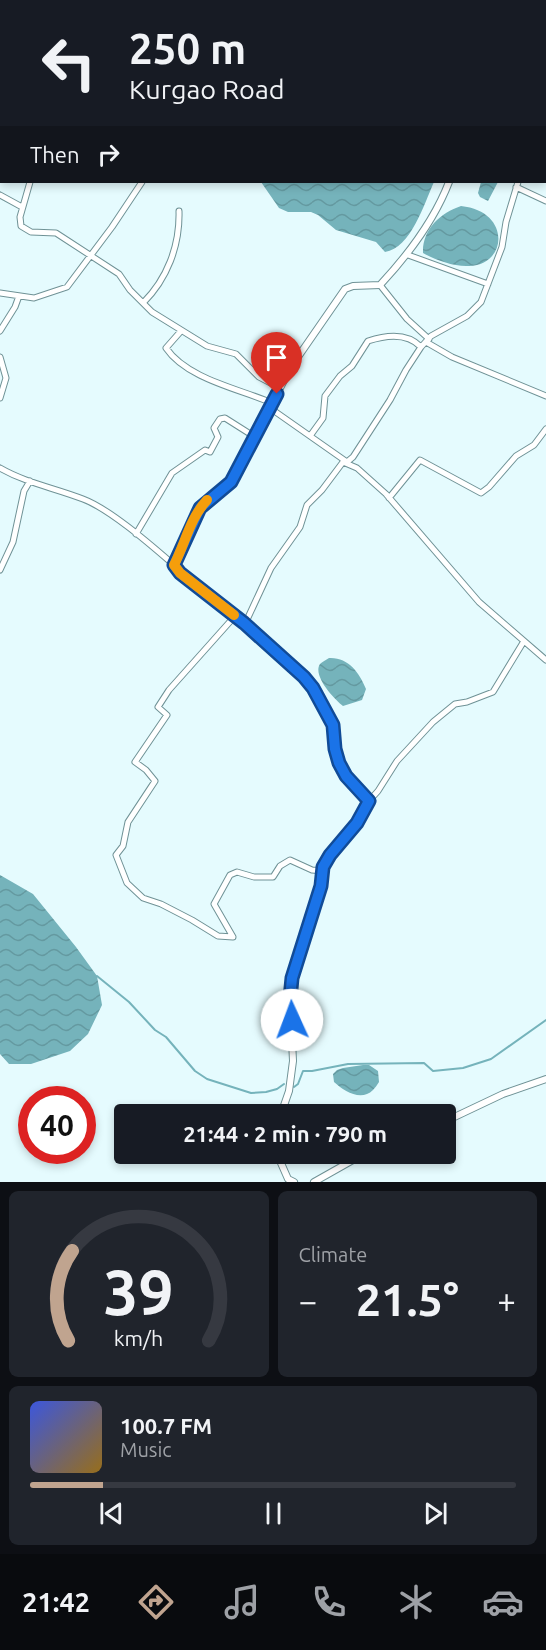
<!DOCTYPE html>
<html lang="en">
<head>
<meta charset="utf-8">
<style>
  body { margin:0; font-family:Ubuntu,sans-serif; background:#20242c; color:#f1f3f6; height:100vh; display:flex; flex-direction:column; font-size:22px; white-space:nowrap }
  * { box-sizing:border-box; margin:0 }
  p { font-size:20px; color:#9ea1a6 }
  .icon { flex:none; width:33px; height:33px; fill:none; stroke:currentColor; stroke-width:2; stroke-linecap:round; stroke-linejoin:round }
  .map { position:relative; height:1182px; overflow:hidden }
  .panel { display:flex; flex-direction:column; gap:9px; padding:9px; background:#0d0f14; flex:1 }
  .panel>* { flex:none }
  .guide { position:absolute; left:0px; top:0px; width:546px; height:183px; box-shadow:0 3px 9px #0003; background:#171b24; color:#f1f3f6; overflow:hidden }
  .speed { position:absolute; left:18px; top:1086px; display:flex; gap:12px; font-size:30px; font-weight:700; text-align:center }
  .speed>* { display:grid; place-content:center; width:78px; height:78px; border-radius:50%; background:#171b24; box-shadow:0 3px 9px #0003; line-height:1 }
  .speed .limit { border:9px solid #d22; background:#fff; color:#111 }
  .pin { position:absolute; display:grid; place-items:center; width:51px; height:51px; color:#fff; margin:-62px -26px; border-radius:50% 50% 50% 0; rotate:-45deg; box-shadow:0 0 6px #0007 }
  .pin .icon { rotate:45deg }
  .me { position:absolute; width:66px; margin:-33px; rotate:358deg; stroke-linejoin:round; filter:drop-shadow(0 0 4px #0008) }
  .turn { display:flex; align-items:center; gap:21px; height:126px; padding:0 30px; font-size:27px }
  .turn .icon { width:78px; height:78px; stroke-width:2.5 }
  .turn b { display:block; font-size:42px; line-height:51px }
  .then { display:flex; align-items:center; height:57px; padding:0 30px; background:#0003; gap:12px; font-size:22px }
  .big { font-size:45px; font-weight:700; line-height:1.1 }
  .panel .tile { flex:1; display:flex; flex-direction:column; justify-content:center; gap:9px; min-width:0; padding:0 21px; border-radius:9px; background:#20242c }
  .panel .dial { align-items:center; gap:0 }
  .dial svg { height:156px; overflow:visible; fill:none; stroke:#363941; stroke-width:7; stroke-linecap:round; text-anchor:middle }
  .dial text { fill:#f1f3f6; stroke:none }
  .song { display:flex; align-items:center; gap:18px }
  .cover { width:72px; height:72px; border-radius:9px; background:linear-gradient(135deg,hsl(230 70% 55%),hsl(40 70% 35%)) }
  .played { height:6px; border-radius:3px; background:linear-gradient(90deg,#c0a48f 15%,#363941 15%) }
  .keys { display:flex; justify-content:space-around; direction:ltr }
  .heat { display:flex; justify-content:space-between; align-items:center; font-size:33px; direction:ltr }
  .panel .tiles { flex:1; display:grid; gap:9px; grid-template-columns:1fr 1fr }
  .tile:last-child { grid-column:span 2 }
  .trip { position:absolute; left:114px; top:1104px; width:342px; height:60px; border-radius:6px; background:#171b24; box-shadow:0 3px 9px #0003; font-weight:700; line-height:60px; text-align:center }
  .menu { display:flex; height:96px; justify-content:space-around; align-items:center; background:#090b0e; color:#9ea1a6 }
  .menu .icon { width:42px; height:42px }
  .menu .current { color:#c0a48f }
  .menu b { font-size:27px; color:#f1f3f6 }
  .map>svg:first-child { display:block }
  .water { fill:url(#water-waves) }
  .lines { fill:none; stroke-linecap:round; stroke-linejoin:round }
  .stream { stroke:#75b3bb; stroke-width:2 }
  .minor-casing { stroke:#6f9296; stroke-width:7 }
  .tertiary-casing { stroke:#6f9296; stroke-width:8 }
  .minor { stroke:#fff; stroke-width:5 }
  .tertiary { stroke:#fff; stroke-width:6 }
  .route-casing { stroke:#114b97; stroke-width:15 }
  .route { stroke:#1a73e8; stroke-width:10 }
  .slow { stroke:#f59e0b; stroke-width:10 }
</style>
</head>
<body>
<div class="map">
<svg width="546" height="1182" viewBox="0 0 546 1182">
  <defs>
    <pattern id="water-waves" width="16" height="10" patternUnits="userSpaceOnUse" patternTransform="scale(1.5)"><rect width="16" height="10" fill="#75b3bb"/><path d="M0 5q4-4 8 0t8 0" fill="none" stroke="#6499a0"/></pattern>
  </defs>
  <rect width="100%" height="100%" fill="#e5fbfe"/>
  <!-- water -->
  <path class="water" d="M261 182H434C424 204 411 248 385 252L376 242 336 230 318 215 311 212H288L279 208Z
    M481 182H498L488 201 480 197 478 193Z
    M461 206C511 211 508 265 469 266 455 267 435 260 423 253 422 230 440 213 461 206Z
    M329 658C348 657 359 672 366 689L362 700 343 706C335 700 312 676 320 664 322 662 326 660 329 658Z
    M0 875 33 894 76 947 97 976 102 1005 88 1034 70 1051 31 1064H9L0 1054Z
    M363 1065H369L378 1071 379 1082C377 1085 375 1088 373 1090 361 1102 344 1091 334 1082L333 1074 337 1070 343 1068Z"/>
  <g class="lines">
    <!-- stream -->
    <path class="stream" d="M97 976 129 1002 155 1030 166 1037 195 1071 207 1079 251 1093 266 1092 277 1089 284 1084
      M294 1087 298 1084 303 1071H312L348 1064 424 1063 433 1071 463 1068 491 1059 546 1020"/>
    <!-- minor casing -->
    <g class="minor-casing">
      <path id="minor" d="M39 0 46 2
        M433 0 436 2
        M521 0 523 2
        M7 2V0
        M151 2 155 0
        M213 2V0
        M401 2V0
        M544 14 546 15
        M0 62 2 59
        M544 64 546 62
        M544 116 546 114
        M30 182 20 217 21 226 31 232 56 233 119 274 130 290 152 312 207 346 236 354 259 377 280 388
        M516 187 546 201
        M0 195 22 207
        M408 255 488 284
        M380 285 407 319 429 339
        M0 293 34 298 67 287 112 227 142 182
        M143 303C167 279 180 246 179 211
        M0 331 15 307 19 296
        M181 331 166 348C187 379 240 389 272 403
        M426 342 452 357 546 396
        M0 357 6 378 0 398
        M270 408 347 462 353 457 390 400 406 370 421 347 431 336 467 316 481 302 502 247 506 222 518 182
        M310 436 323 418 325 396 340 376 352 366 368 341C386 335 407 332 421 347
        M0 468C26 483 55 488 83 499 110 509 152 546 174 565
        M389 498 420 460 481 493 489 487 516 456 534 445 546 429
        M136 534 172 473 205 450 210 452 218 437 214 428 220 419 225 418 255 437
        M0 570 13 542 24 491 30 481
        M235 616 169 690 158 707 167 715 135 762 146 770 155 781 128 822 123 846 116 855 127 883 143 898 161 904 192 920 218 936 233 937 214 904 230 875 237 872 254 877H273L280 866 290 860 312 870 323 871
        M245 624 271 568 300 527 307 505 322 490 343 462 357 468 386 494 479 602 546 660
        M369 801 378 791 397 761 433 722 455 704 467 702 493 692 524 641"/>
    </g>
    <!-- tertiary casing -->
    <g class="tertiary-casing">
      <path id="tertiary" d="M463 0V2
        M281 1114 289 1091 293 1061 290 999 292 978 321 886 323 867 330 855 357 823 369 801 346 776 339 763 335 749 332 725 313 688 304 677 244 623 180 573 174 565 200 508 231 482 291 367 345 289 353 286 380 285C408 255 434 221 449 182
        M446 1121 503 1094 546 1079
        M277 1154 288 1179 294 1182
        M314 1182 353 1160 370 1154"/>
    </g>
    <!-- minor -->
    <use href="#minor" class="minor"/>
    <!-- tertiary -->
    <use href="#tertiary" class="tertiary"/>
  </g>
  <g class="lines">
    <!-- route casing -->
    <g class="route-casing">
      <path id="route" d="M277 394 231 482 200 508 174 565 180 573 244 623 304 677 313 688 333 725 335 749 339 763 346 776 369 801 357 823 330 855 323 867 321 886 292 978 290 999 292 1020"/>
    </g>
    <!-- route -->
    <use href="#route" class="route"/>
    <!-- slow -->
    <path class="slow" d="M207 500C190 518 185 544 174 565L180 573 234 615"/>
  </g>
</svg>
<div class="speed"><div class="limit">40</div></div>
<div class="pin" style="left:277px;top:394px;background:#d93025"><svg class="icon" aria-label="arrive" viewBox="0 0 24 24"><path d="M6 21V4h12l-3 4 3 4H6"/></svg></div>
<svg class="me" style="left:292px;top:1020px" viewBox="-20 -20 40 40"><circle r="19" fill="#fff"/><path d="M0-13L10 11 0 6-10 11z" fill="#1a73e8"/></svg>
<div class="trip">21:44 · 2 min · 790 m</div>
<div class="guide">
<div class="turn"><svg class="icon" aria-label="left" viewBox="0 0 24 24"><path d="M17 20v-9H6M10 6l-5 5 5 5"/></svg><div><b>250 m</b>Kurgao Road</div></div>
<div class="then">Then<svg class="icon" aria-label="right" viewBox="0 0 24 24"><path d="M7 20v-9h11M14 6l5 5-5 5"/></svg></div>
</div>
</div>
<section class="panel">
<div class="tiles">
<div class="tile dial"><svg viewBox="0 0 100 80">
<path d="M14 69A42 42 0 1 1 86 69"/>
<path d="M14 69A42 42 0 0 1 16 23" stroke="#c0a48f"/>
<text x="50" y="56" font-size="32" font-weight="700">39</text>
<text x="50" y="72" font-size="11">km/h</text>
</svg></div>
<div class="tile"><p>Climate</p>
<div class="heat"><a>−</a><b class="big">21.5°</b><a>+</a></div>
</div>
<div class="tile">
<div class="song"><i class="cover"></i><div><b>100.7 FM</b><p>Music</p></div></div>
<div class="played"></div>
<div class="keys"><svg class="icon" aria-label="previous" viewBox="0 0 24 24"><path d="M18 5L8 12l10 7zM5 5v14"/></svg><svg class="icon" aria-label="pause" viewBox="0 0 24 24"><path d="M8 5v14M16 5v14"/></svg><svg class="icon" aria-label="next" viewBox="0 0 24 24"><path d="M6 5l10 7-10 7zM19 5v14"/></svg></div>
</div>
</div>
</section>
<nav class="menu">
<b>21:42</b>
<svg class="icon current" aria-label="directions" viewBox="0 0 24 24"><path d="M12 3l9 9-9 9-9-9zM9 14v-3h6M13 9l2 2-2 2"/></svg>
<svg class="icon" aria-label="music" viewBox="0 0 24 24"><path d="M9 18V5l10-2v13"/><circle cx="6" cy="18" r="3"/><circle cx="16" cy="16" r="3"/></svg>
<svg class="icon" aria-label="phone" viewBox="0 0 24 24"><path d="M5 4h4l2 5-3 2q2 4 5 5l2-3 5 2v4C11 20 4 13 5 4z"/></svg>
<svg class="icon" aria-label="climate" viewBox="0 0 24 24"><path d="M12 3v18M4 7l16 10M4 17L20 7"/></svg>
<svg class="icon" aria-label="car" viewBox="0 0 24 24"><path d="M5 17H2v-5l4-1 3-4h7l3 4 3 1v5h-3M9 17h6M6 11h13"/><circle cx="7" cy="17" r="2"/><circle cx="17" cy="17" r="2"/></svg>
</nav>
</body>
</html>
